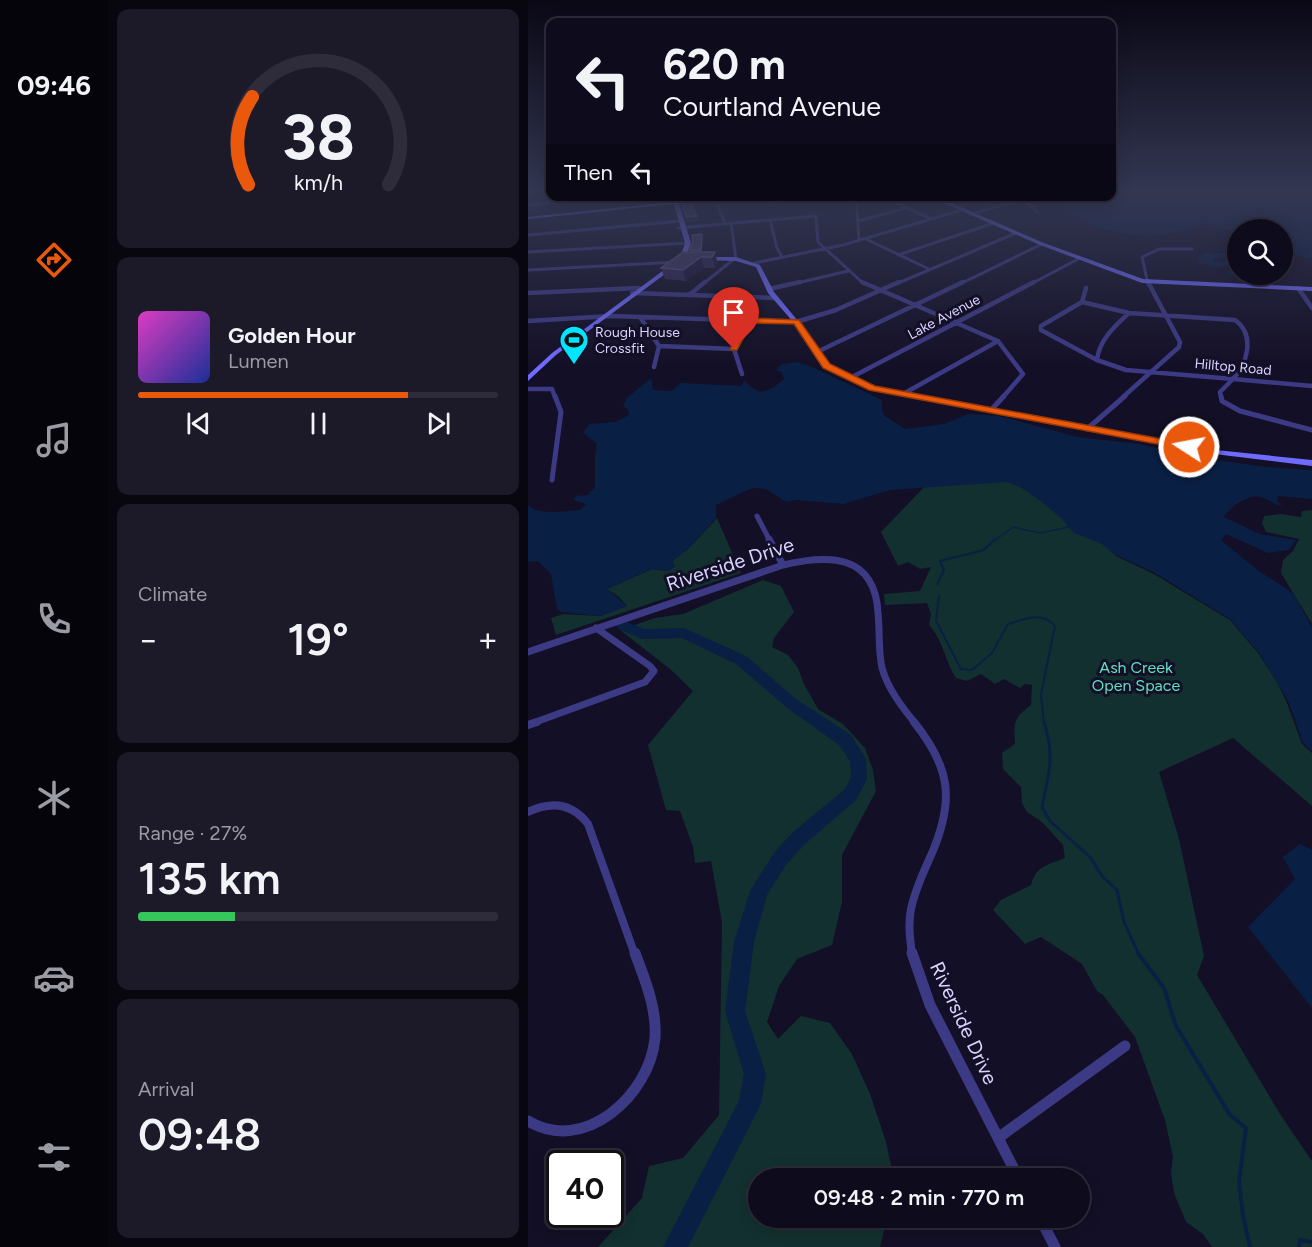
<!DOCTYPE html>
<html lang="en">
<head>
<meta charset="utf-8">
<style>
  body { margin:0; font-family:Figtree,sans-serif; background:#1c1929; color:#f1f3f6; height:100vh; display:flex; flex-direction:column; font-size:22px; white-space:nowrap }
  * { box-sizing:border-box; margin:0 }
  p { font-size:20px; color:#9b9ba3 }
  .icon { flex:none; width:33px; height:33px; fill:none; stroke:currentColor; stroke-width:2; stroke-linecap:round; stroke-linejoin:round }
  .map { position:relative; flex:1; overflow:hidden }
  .panel { display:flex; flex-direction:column; gap:9px; padding:9px; background:#08060f; width:420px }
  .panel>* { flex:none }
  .top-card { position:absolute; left:18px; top:18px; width:570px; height:183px; border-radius:12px; box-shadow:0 3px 15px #0003,0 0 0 2px #2e2b3b; background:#0e0b1c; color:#f1f3f6; overflow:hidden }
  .fabs { position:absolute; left:699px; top:219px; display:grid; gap:12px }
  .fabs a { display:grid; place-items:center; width:66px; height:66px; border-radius:50%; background:#0e0b1c; box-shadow:0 3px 15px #0003,0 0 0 2px #2e2b3b; font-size:30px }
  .speed { position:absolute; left:18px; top:1150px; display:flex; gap:12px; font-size:30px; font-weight:700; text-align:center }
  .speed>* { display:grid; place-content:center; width:78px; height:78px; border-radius:50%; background:#0e0b1c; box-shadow:0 3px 15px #0003,0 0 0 2px #2e2b3b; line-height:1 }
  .speed .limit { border:3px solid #111; border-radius:9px; background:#fff; color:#111 }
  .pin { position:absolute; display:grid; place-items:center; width:51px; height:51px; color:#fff; margin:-62px -26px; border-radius:50% 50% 50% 0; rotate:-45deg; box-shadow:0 0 6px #0007 }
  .pin .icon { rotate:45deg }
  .me { position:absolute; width:66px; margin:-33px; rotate:281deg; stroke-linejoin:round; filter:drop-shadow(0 0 4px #0008) }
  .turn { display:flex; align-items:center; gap:21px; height:126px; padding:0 18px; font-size:27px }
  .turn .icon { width:78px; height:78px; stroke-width:2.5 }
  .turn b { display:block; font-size:42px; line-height:51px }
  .then { display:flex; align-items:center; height:57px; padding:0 18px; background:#0003; gap:12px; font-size:22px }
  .big { font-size:45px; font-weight:600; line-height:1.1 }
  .panel .card { flex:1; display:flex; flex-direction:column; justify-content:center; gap:9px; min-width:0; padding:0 21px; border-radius:12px; background:#1c1929 }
  .panel .dial { align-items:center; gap:0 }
  .dial svg { height:156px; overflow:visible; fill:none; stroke:#2e2b3b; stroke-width:7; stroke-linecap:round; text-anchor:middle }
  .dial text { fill:#f1f3f6; stroke:none }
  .song { display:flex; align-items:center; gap:18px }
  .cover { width:72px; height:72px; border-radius:9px; background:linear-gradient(135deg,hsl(310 70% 55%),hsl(230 70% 35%)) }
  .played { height:6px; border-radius:3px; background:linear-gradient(90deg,#ea580c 75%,#2e2b3b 75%) }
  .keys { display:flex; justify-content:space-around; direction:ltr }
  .heat { display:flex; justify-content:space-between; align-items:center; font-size:33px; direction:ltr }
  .charge { height:9px; border-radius:4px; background:linear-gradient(90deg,#34c759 27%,#2e2b3b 0) }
  .trip { position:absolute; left:220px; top:1168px; width:342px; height:60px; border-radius:30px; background:#0e0b1c; box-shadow:0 3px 15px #0003,0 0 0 2px #2e2b3b; font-weight:600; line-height:60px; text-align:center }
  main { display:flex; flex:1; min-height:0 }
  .tabs { display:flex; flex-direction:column; width:108px; justify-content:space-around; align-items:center; background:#06040b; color:#9b9ba3 }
  .tabs .icon { width:42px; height:42px }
  .tabs .selected { color:#ea580c }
  .tabs b { font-size:27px; color:#f1f3f6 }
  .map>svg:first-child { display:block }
  .green { fill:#12302f }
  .water { fill:#0a1f44 }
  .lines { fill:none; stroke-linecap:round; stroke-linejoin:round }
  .stream-far3 { stroke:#0a1f44; stroke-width:1.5 }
  .stream-far2 { stroke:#0a1f44; stroke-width:2 }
  .stream-far1 { stroke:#0a1f44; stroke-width:3 }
  .stream { stroke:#0a1f44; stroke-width:4 }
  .river { fill:#0a1f44; fill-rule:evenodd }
  .street-far5 { stroke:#3d3a85; stroke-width:3 }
  .street-far4 { stroke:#3d3a85; stroke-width:4.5 }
  .street-far3 { stroke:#3d3a85; stroke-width:5 }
  .street-far2 { stroke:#3d3a85; stroke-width:7 }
  .street-far1 { stroke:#3d3a85; stroke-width:8 }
  .street { stroke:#3d3a85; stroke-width:11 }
  .secondary { fill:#6f6bff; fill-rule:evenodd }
  .wall { fill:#312854 }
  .shaded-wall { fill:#1d163a }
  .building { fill:#433a66; stroke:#5a527e; stroke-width:1.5 }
  .route { fill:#ea580c; stroke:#983908; stroke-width:1.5 }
  .labels { text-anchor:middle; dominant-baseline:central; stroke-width:6; stroke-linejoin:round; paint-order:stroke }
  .far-street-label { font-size:14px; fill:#d9d4ff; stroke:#130f26 }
  .far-poi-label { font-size:14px; fill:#d9d4ff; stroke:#130f26; text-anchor:start }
  .park-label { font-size:16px; fill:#5fe0c0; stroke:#130f26 }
  .near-street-label { font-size:20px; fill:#d9d4ff; stroke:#130f26 }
</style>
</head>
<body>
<main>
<nav class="tabs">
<b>09:46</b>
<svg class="icon selected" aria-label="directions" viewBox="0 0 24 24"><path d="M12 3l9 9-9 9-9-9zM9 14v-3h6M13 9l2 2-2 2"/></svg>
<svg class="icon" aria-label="music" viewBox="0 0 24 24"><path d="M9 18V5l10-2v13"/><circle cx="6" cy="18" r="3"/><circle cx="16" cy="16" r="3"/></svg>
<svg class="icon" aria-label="phone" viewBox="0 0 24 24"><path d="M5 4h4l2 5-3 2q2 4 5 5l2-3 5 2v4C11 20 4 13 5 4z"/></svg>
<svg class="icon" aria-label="climate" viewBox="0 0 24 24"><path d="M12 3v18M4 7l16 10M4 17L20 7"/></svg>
<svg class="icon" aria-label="car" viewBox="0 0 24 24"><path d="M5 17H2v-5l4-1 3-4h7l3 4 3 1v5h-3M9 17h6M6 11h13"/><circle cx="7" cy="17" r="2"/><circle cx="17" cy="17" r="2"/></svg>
<svg class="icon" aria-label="filters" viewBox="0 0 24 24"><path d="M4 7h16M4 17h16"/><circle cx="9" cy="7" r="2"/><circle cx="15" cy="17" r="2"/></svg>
</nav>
<section class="panel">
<div class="card dial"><svg viewBox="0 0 100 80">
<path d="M14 69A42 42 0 1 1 86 69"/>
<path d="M14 69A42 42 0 0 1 16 24" stroke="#ea580c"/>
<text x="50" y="56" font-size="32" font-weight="700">38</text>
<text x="50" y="72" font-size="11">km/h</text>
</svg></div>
<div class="card">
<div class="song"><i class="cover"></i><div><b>Golden Hour</b><p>Lumen</p></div></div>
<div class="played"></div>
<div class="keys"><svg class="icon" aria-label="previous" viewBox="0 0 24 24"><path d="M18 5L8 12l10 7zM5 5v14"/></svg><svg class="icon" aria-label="pause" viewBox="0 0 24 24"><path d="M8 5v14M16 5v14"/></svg><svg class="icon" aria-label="next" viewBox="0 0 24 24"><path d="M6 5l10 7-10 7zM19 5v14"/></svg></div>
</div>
<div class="card"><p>Climate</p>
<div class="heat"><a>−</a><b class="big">19°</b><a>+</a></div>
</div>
<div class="card"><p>Range · 27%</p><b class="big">135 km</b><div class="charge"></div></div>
<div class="card"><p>Arrival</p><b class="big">09:48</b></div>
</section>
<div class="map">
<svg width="784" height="1247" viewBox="0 0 784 1247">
  <rect width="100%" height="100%" fill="#130f26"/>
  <!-- green -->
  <path class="green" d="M482 480 570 537 588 556 626 574 702 620 730 653 749 682 759 703 774 744 784 753V806L705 738 631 772 651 839 676 956 669 975 752 1114 784 1161V1247H684L675 1234 658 1222 646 1193 643 1173 645 1157 637 1120 607 1037 575 995 569 991 554 964 513 937 497 944 465 910 473 900 503 885C508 865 521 865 537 858L535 845 514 822 499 812 494 803 493 787 475 769 474 753 487 744C486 723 484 719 503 705L504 685 497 684 492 688 476 679 467 684 453 674 439 681 428 678C417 661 415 640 401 625L403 614 399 603 357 605 356 594 392 591 403 567 392 569 380 562 370 566 353 532 398 485Z
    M784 510V624L753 573 755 560 765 551 771 539 738 532 734 523 736 516 753 514 773 517 774 511Z
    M189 518 213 573 28 635 23 618 35 614 72 616 99 606 91 597 79 589 124 569 140 571 147 566 144 561 160 549Z
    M235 580 253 586 266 612 246 638 244 647 260 655 270 668 276 684 290 709 315 724 337 748 345 770 348 791 314 855V902L304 945 269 959 251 986 239 1022 250 1039 273 1016 302 1023 324 1054 342 1094 358 1142 366 1179H231V1218H359L352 1247H70L114 1198 121 1166 155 1158 191 1115 194 922 183 861 167 863 165 847 152 811 138 810 120 745 165 691 142 669 92 630 127 618 155 614Z"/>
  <!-- water -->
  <path class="water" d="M584 193H784V257L777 258 755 250 754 230 709 231 675 223C639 241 591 238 556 221 550 218 541 214 536 208 533 205 531 200 528 197L584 196Z
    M677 253H709V260L688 257 684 262 709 261 710 274 735 275C725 282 713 280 699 274L703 266 687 267 667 261 671 260 668 258Z
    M269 362 284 367 354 400V410L357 416 377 429 416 424 440 414 471 416 550 437 611 444 667 457 738 467 784 470V499L750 496 749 501 755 507C748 505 736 498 733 497 720 494 702 507 696 517L732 534 768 540 761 550 740 553 698 534 693 540 728 569 765 593 784 627V752L775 743 761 703 749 682 731 653 702 619 627 573 586 554 574 544 546 533 534 519 514 502 494 488 479 482 362 490 316 504 269 500 258 502 238 489 224 488 188 505V518L160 549 144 561 147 566 140 571 123 569 79 589 99 606 71 616 33 612 29 609 23 574 10 561 0 562V505C12 516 37 511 52 510L58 504 45 500 48 496 60 495 67 487V455L69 444 55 433 61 424 87 422 101 415 100 409 95 406 99 398 123 378 125 390 143 391 153 383 214 386 216 380 223 387 232 392 245 388 256 379 253 372 248 370 254 364Z
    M772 844 784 850V1008L720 927 767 879 755 857Z"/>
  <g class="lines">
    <!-- stream-far3 -->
    <path class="stream-far3" d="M466 541 485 527 512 533 541 527"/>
    <!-- stream-far2 -->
    <path class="stream-far2" d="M409 584 416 570 412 561 456 550 467 539
      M411 596 408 621 433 669 444 670 464 653 480 624C497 619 514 611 527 626L513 694 516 723"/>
    <!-- stream-far1 -->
    <path class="stream-far1" d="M516 722C527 757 521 772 514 807L522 821 562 857 574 876 589 890 596 922 611 955"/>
    <!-- stream -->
    <path class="stream" d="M610 953 636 988 648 1026 702 1115 718 1128 711 1182 715 1216 722 1247
      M771 1247 772 1240 784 1242"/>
    <!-- river -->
    <path class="river" d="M95 620 116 629 156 628 218 656 268 699 323 735 338 759 339 779 328 800 277 844 258 865 239 895 226 942 217 1011 238 1074 233 1104 160 1247H135L211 1101 216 1074 197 1011 206 942 222 891 246 853 265 832 316 790 323 778 322 761 311 745 258 707 208 664 154 638 115 639 90 629 88 625 90 621Z"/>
    <!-- street-far5 -->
    <path class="street-far5" d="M328 196 331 240
      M353 196 403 219
      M187 199 197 224
      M495 200 510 212
      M0 205 93 196
      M443 214 507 196
      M242 220 249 248 254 257
      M330 221 378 208
      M203 223 208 259
      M150 228 288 216 290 242 336 284
      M0 235 153 221
      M338 239 401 269
      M0 252 160 243
      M370 255 466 223
      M226 263 315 245 434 210
      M0 270 149 262
      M175 284 206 259
      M265 284 320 271
      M368 284 488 233
      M432 284 514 244
      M503 284 552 258
      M620 284 614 257 631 249H664"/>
    <!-- street-far4 -->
    <path class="street-far4" d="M334 282 470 341 495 374 475 397
      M770 288 784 308
      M241 289 272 282
      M0 293 111 288
      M104 293 247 298
      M161 295 177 282
      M554 302 558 288
      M554 302 601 313 707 320C728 335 719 364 705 379L598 370 569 360 513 330V326Z
      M112 317 131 346 126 367
      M0 321 83 316 268 322 308 310 371 282
      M131 346 206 349
      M289 352 435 282
      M569 360C571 340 587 326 601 313
      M214 374 206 349 222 321
      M322 378 506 282
      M705 379 784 386
      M0 389H24L27 397
      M375 394 470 341
      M595 397 651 347 652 342 620 282
      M693 397 692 392 705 379"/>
    <!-- street-far3 -->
    <path class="street-far3" d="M693 396 694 401 712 411 784 430
      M464 409 476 396
      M559 429 597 396
      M24 480 33 412 27 396
      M229 516 242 541"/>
    <!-- street-far2 -->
    <path class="street-far2" d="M241 539 255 565
      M0 652 255 565C301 554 347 554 350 613 352 631 350 650 354 668 360 689 374 707 387 723
      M5 723 117 682 126 671 122 666 68 628"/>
    <!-- street-far1 -->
    <path class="street-far1" d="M0 725 9 722
      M0 812C23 801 44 803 60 824L107 955
      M384 955C382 939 380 924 383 909 387 889 396 871 404 853 427 799 422 767 386 722"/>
    <!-- street -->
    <path class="street" d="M384 953 402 1005 491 1179
      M0 1121C56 1155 122 1095 127 1038 129 1008 117 980 107 953
      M470 1138 597 1046
      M512 1218 527 1247"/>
    <!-- secondary -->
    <path class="secondary" d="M138 196H143L149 201 193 196H213L151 204 163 243 156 260 28 355 0 381V375L24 353 152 258 157 243 146 204 0 219V217L144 202Z
      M400 196H407L516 243 615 279 784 287V291L614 283 512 245Z
      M175 257H208L232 265 246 292 270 321 298 362 309 370 347 386 678 449 784 460V466L678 453 342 390 305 372 293 364 266 323 240 293 228 267 208 261 173 260V258Z"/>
  </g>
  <!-- wall -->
  <path class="wall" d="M238 196H251L253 205 243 206Z
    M176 240 174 252H187L189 262 187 268H176L158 281 137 279 133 268 162 252 161 250 165 245Z"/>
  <!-- shaded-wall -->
  <path class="shaded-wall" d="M132 196 133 201 126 202 124 197Z
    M252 197 253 205 243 206 242 198Z
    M169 216 170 221 159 222 158 217Z
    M174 234 176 240 174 255 173 250Z
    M187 252 189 262 187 268 184 257Z
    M173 257 176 268 158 281 155 270Z"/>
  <!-- building -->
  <path class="building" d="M240 196H251L252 197 242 198Z
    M164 205 169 216 158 217 154 206Z
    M174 234 173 250H161L163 245H165L164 235Z
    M155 252H187L184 257H173L155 270 133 268Z"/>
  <!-- sky -->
  <linearGradient id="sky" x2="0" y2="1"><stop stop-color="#0a0815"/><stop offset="0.52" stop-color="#333752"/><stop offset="1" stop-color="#333752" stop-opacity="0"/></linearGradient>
  <rect width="784" height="368" fill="url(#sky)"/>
  <!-- route -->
  <path class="route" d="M222 318 271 320 302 364 347 386 661 444 666 447 661 450 341 390 295 368 266 324 224 323 209 350H203L202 349 217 321Z"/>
  <!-- icons -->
  <defs>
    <g id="stadium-pin" transform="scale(1.5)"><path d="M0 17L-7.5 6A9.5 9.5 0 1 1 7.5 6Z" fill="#00e5ff" stroke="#130f26"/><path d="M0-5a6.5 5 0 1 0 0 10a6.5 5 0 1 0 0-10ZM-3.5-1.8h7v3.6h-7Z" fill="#111"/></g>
  </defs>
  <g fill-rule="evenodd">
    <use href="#stadium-pin" x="46" y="340"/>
  </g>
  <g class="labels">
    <!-- far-street labels -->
    <g class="far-street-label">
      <text transform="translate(416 317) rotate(-28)">Lake Avenue</text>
      <text transform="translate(705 367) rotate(5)">Hilltop Road</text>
    </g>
    <!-- far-poi labels -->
    <g class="far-poi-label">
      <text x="67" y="332">Rough House<tspan x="67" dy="16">Crossfit</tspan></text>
    </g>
    <!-- park labels -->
    <g class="park-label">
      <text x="608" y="667">Ash Creek<tspan x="608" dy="18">Open Space</tspan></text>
    </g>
    <!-- near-street labels -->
    <g class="near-street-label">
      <text transform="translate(202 564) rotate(-18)">Riverside Drive</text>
      <text transform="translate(436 1023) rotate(65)">Riverside Drive</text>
    </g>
  </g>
</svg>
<div class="fabs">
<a><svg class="icon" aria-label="search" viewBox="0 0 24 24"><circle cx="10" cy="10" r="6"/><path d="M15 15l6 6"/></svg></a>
</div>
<div class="speed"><div class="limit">40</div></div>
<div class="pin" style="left:206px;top:349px;background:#d93025"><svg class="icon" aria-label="arrive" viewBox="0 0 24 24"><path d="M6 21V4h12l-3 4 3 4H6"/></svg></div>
<svg class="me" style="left:661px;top:447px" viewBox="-20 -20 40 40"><circle r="17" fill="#ea580c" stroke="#fff" stroke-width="3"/><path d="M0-11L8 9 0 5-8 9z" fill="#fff"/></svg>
<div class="trip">09:48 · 2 min · 770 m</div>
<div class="top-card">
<div class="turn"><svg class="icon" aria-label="left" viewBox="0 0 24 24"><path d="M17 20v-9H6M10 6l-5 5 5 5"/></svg><div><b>620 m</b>Courtland Avenue</div></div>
<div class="then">Then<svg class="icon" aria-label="left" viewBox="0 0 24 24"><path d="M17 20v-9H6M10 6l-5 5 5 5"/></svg></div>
</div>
</div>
</main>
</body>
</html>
